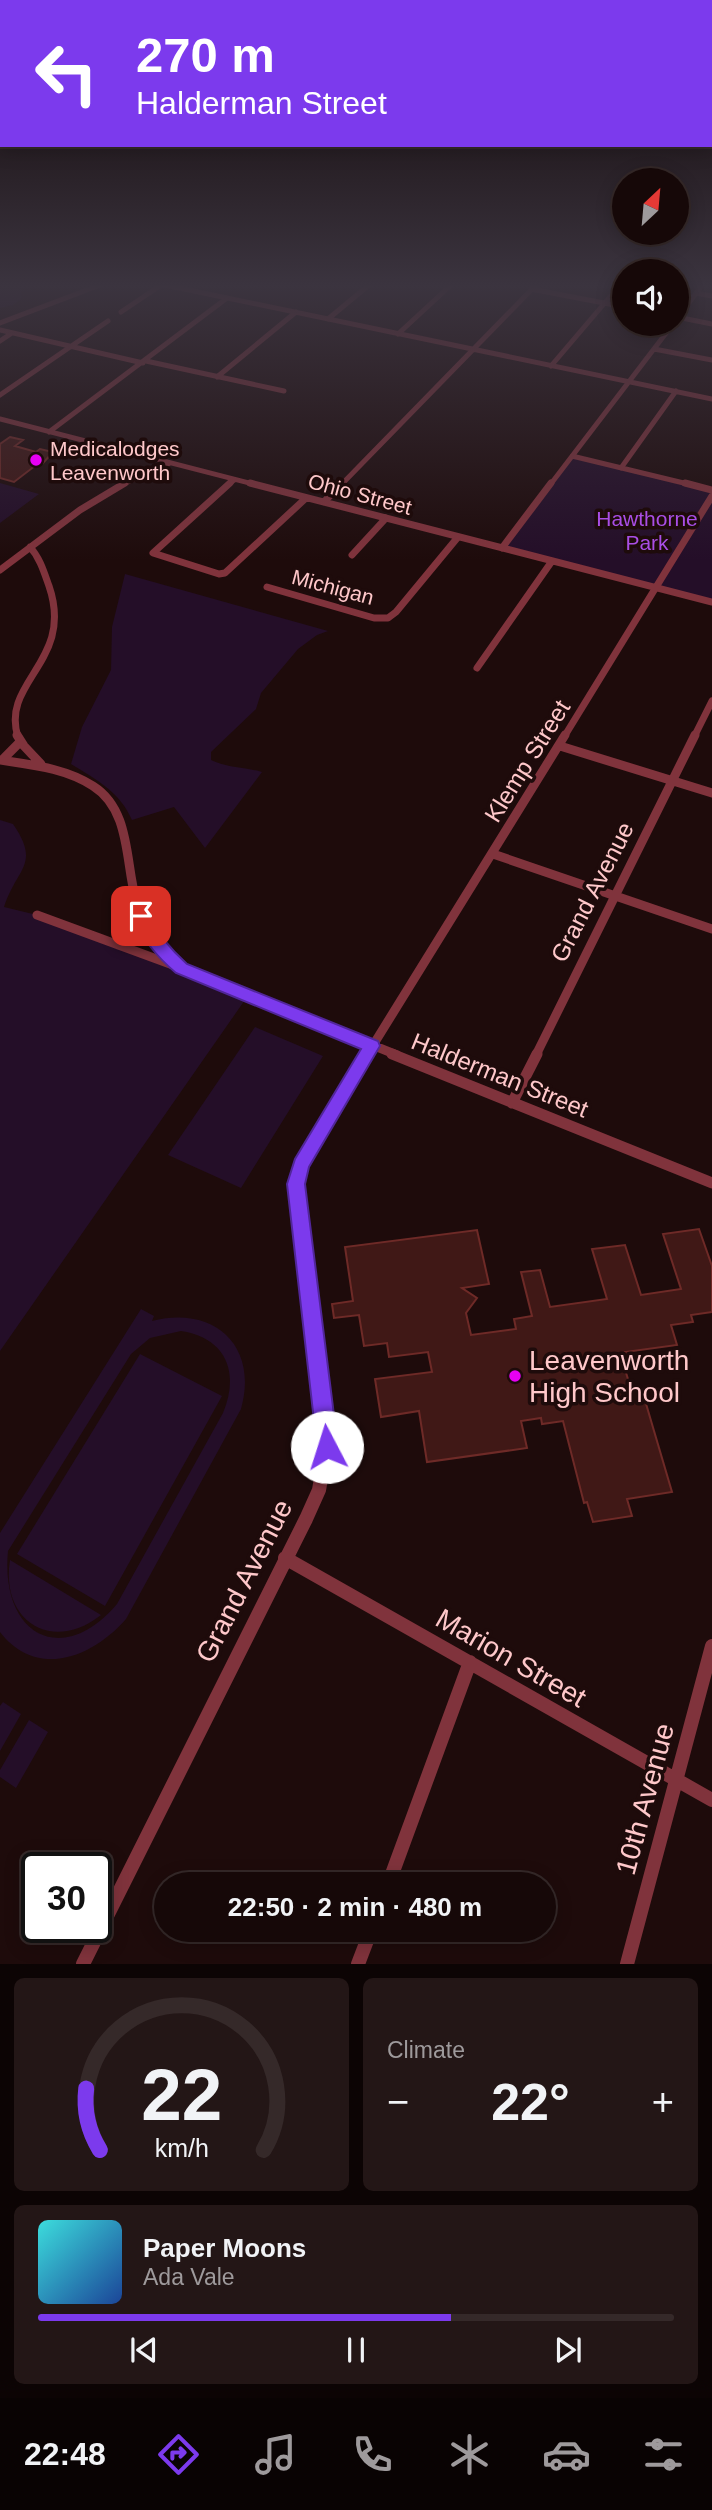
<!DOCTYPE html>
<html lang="en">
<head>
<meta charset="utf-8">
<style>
  body { margin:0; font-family:Arial,sans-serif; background:#231616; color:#f1f3f6; height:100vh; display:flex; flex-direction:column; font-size:26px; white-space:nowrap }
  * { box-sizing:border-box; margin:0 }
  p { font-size:23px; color:#9e9a9c }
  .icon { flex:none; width:38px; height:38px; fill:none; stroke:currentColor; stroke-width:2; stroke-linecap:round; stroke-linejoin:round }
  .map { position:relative; height:1964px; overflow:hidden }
  .side { display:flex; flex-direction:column; gap:14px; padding:14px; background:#0c0404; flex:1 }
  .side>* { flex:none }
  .top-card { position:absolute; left:0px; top:0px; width:712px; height:147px; box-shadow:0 4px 18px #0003,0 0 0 2px #352929; background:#7c3aed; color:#fff; overflow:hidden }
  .needle { width:46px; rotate:26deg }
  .tools { position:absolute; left:612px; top:168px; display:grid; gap:14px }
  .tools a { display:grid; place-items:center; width:77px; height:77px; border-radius:50%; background:#160808; box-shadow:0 4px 18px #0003,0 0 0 2px #352929; font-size:35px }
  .speed { position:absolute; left:21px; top:1852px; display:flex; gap:14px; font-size:35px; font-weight:700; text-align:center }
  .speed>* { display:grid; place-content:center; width:91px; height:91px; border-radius:50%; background:#160808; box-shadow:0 4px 18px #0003,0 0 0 2px #352929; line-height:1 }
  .speed .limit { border:4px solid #111; border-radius:10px; background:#fff; color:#111 }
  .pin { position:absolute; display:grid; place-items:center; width:60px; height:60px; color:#fff; margin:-30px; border-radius:14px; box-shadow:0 4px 10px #0006 }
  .me { position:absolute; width:77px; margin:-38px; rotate:355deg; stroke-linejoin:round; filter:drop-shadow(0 0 5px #0008) }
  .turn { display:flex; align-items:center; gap:24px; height:147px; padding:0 21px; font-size:32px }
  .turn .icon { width:91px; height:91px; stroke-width:2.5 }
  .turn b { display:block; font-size:49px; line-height:60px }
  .big { font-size:52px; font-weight:700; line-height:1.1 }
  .side .tile { flex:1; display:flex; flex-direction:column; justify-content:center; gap:10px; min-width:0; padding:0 24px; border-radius:10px; background:#231616 }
  .side .dial { align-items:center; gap:0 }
  .dial svg { height:182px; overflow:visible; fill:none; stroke:#352929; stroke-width:7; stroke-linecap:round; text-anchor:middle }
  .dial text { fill:#f1f3f6; stroke:none }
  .song { display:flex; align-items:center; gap:21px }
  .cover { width:84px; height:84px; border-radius:10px; background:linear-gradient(135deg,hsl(180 70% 55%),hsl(220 70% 35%)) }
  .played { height:7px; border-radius:4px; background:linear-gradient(90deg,#7c3aed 65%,#352929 65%) }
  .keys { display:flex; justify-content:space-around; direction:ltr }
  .heat { display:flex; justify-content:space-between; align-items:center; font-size:38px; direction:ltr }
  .side .tiles { flex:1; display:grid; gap:14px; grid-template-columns:1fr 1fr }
  .tile:last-child { grid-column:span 2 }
  .trip { position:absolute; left:154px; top:1872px; width:402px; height:70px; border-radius:35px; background:#160808; box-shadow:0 4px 18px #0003,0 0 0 2px #352929; font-weight:700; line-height:70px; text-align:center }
  .tab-bar { display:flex; height:112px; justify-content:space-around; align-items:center; background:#090303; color:#9e9a9c }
  .tab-bar .icon { width:49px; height:49px }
  .tab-bar .active { color:#7c3aed }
  .tab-bar b { font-size:32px; color:#f1f3f6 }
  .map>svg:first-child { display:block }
  .green { fill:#240e28; fill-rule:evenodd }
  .building { fill:#401816; stroke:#6e2a27; stroke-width:2 }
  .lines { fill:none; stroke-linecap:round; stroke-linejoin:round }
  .minor-far4 { stroke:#80333c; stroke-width:5 }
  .minor-far3 { stroke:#80333c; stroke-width:7 }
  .minor-far2 { stroke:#80333c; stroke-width:9 }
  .minor-far1 { stroke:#80333c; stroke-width:11 }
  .minor { stroke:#80333c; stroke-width:14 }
  .route { fill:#7c3aed; stroke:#51269a; stroke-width:2 }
  .poi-dot { fill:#e700f3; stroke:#1e0b0b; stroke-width:2.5 }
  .labels { text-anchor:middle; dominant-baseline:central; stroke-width:7; stroke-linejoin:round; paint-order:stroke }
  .far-poi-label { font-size:21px; fill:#ffc8ca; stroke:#1e0b0b; text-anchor:start }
  .far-street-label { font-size:21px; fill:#ffc8ca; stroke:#1e0b0b }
  .far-park-label { font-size:21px; fill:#a94ee5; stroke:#1e0b0b }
  .street-label { font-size:24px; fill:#ffc8ca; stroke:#1e0b0b }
  .near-poi-label { font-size:28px; fill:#ffc8ca; stroke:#1e0b0b; text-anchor:start }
  .near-street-label { font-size:28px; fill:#ffc8ca; stroke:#1e0b0b }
</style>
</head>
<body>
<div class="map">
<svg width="712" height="1964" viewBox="0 0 712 1964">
  <rect width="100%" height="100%" fill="#1e0b0b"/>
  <!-- green -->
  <path class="green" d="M0 285H22L21 299 13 305 0 308Z
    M572 456 712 490V602L502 548Z
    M0 483 39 494 0 523Z
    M125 574 328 631 317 635 298 649 261 693 256 709 211 752V760C228 768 244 767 262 772L205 848 174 807 132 820C120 792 97 780 71 764L82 727 111 670 112 627Z
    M0 820 13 824C41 865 17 867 4 907L37 915 247 997 0 1351Z
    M255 1027 323 1056 241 1188 168 1155Z
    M141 1309 154 1316 152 1321C213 1305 259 1345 241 1409L126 1619C93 1657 37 1680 0 1632V1533ZM181 1331C226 1338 240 1372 223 1413L117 1604C62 1669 0 1635 8 1551L131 1354 150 1338Z
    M140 1354 222 1396 105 1606 17 1554Z
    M10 1560 101 1615C52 1654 0 1621 10 1560Z
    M3 1702 21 1714 0 1751V1706Z
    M29 1720 48 1732 16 1788 0 1777V1770Z"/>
  <!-- building -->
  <path class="building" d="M10 437 23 440 15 446 36 452 40 449 53 452 43 463 40 462 14 482 0 478V444Z
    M699 1229 712 1266V1312L691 1315 693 1322 671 1325 677 1345 625 1352 629 1366H624L634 1399 644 1397 672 1492 627 1499 632 1516 593 1522 587 1502 584 1503 563 1421 542 1424 541 1418 521 1421 527 1448 427 1462 419 1411 381 1417 375 1379 432 1372 428 1352 389 1357 387 1343 364 1346 359 1315 334 1318 332 1304 353 1301 345 1247 477 1230 489 1284 462 1288 477 1298 466 1313 471 1335 516 1329 514 1319 532 1316 521 1272 540 1270 550 1307 607 1299 592 1249 625 1245 641 1295 681 1289 663 1234Z"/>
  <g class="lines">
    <!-- minor-far4 -->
    <path class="minor-far4" d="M165 285 712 399
      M531 289 625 307
      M696 293 712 296
      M121 312 161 285
      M677 317 712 324
      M328 319 369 285
      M677 319 702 285
      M0 323 100 285
      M0 330 143 363
      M398 334 451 285
      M0 341 12 333
      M654 349 712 360
      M146 361 284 391
      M551 366 620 285
      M217 377 296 312
      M0 395 108 321
      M0 419 257 485
      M49 432 227 298
      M572 456 692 485
      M621 468 676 391
      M121 485 170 463
      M228 485 234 480
      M341 485 536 285
      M550 485 673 324"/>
    <!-- minor-far3 -->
    <path class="minor-far3" d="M230 483 153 553 219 574 225 573 306 498
      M250 483 712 602
      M685 483 712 490
      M324 502 342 483
      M502 548 551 483
      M352 555 386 518
      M0 570 80 510 125 483
      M267 587 374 618H388L396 612 458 537
      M477 668 552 561
      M18 737C0 681 75 662 49 586 44 572 40 558 30 547
      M564 737 712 496
      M694 737 712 701"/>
    <!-- minor-far2 -->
    <path class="minor-far2" d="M17 735 24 746 41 764
      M560 746 712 793
      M0 760C32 765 65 768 93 786 131 810 125 862 136 900 144 925 159 943 176 963
      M2 760 20 742
      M493 854 712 929
      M37 915 181 968 397 1055
      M118 945 146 930
      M367 1055 565 735
      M536 1055 695 735"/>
    <!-- minor-far1 -->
    <path class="minor-far1" d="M392 1054 712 1183
      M512 1103 537 1054
      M325 1457 327 1447 296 1184 301 1165 368 1054"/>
    <!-- minor -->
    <path class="minor" d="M285 1558 712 1800
      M388 1885 470 1662
      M83 1964 306 1519 319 1490 325 1455
      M358 1964 371 1930
      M627 1964 712 1646"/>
  </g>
  <!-- sky -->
  <linearGradient id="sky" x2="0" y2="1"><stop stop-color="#100606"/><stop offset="0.51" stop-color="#3b343f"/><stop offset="1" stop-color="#3b343f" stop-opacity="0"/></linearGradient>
  <rect width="712" height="560" fill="url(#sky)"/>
  <!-- route -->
  <path class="route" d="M141 911 146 912C157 933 169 948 187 964L378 1041 380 1046 309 1167 305 1184 338 1447 335 1454 327 1457 320 1454 317 1447 287 1184 295 1159 361 1049 176 973C157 957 142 940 133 916Z"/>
  <!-- markers -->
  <g class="poi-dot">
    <circle cx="36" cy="460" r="7"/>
    <circle cx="515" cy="1376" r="7"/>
  </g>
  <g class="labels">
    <!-- far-poi labels -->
    <g class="far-poi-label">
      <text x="50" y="448">Medicalodges<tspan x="50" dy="24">Leavenworth</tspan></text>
    </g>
    <!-- far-street labels -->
    <g class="far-street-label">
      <text transform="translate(360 494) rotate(15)">Ohio Street</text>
      <text transform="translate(333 587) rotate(15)">Michigan</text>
    </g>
    <!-- far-park labels -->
    <g class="far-park-label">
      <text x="647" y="518">Hawthorne<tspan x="647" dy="24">Park</tspan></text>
    </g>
    <!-- street labels -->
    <g class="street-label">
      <text transform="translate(527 761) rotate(-58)">Klemp Street</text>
      <text transform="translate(592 892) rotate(-63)">Grand Avenue</text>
      <text transform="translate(500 1075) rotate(22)">Halderman Street</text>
    </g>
    <!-- near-poi labels -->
    <g class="near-poi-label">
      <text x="529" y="1360">Leavenworth<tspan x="529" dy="32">High School</tspan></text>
    </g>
    <!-- near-street labels -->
    <g class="near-street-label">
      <text transform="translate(244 1581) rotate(-63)">Grand Avenue</text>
      <text transform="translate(511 1658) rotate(30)">Marion Street</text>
      <text transform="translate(645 1799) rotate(-75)">10th Avenue</text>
    </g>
  </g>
</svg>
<div class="tools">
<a><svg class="needle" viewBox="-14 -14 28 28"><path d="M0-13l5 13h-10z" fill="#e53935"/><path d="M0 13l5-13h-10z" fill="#9e9a9c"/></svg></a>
<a><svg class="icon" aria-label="sound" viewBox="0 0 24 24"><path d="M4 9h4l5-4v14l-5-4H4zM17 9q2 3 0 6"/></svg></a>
</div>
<div class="speed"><div class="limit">30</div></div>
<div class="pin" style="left:141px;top:916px;background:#d93025"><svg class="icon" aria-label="arrive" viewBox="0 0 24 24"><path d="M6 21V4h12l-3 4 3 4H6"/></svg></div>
<svg class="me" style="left:327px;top:1447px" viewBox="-20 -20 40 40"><circle r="19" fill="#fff"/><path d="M0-13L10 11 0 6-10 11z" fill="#7c3aed"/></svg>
<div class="trip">22:50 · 2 min · 480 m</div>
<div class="top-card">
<div class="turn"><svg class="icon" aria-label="left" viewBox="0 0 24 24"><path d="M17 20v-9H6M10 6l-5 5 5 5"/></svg><div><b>270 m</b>Halderman Street</div></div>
</div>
</div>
<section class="side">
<div class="tiles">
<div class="tile dial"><svg viewBox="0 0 100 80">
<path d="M14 69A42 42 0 1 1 86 69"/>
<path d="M14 69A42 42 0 0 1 8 42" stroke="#7c3aed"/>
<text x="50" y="56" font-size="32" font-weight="700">22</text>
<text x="50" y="72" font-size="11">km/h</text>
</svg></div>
<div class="tile"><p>Climate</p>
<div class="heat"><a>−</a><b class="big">22°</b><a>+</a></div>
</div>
<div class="tile">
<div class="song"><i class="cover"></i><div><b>Paper Moons</b><p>Ada Vale</p></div></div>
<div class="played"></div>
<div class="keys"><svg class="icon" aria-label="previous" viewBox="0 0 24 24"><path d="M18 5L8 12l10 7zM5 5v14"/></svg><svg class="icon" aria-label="pause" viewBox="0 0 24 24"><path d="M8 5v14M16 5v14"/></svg><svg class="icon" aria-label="next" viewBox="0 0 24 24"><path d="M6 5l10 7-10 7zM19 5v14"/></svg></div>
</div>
</div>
</section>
<nav class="tab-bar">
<b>22:48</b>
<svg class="icon active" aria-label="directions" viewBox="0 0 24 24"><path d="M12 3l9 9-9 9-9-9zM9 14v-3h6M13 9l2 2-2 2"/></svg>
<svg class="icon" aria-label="music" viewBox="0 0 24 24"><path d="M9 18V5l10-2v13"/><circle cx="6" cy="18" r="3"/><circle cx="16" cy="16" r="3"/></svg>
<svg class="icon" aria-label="phone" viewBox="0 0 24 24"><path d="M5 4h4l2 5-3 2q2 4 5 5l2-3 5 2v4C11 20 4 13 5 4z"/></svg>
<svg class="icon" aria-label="climate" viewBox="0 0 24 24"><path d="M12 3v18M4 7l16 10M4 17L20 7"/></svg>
<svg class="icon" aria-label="car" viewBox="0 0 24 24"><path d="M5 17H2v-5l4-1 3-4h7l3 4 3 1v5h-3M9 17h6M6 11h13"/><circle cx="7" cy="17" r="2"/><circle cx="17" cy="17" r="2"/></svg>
<svg class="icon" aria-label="filters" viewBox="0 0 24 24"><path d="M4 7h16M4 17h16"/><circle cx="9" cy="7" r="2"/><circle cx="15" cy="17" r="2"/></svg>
</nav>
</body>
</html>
